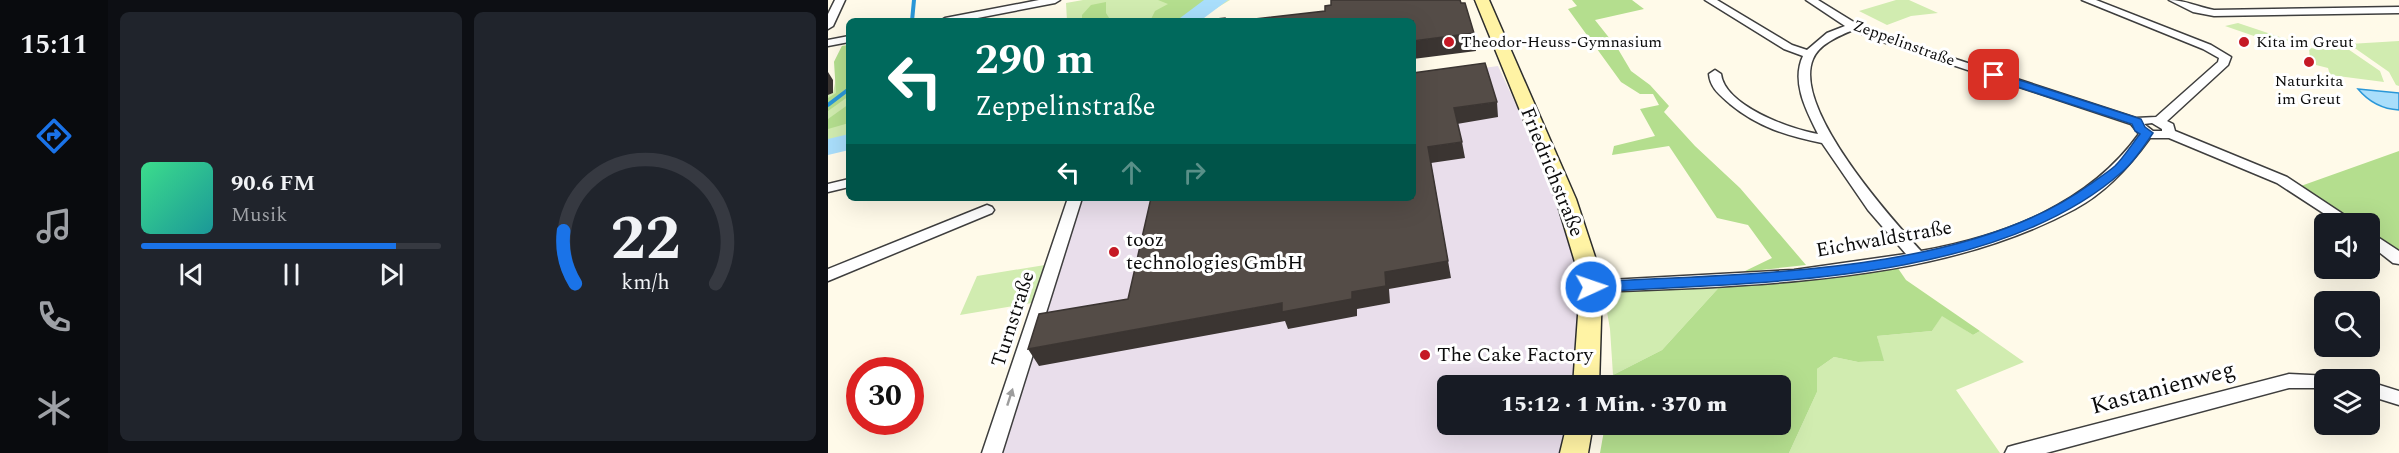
<!DOCTYPE html>
<html lang="de">
<head>
<meta charset="utf-8">
<style>
  body { margin:0; font-family:Spectral,serif; background:#20242c; color:#f1f3f6; height:100vh; display:flex; flex-direction:column; font-size:22px; white-space:nowrap }
  * { box-sizing:border-box; margin:0 }
  p { font-size:20px; color:#9ea1a6 }
  .icon { flex:none; width:33px; height:33px; fill:none; stroke:currentColor; stroke-width:2; stroke-linecap:round; stroke-linejoin:round }
  .map { position:relative; flex:1; overflow:hidden }
  .side { display:flex; flex-direction:column; gap:12px; padding:12px; background:#0d0f14; width:720px }
  .side>* { flex:none }
  .guide { position:absolute; left:18px; top:18px; width:570px; height:183px; border-radius:9px; box-shadow:0 6px 24px #0002; background:#00695c; color:#fff; overflow:hidden }
  .tools { position:absolute; left:1486px; top:213px; display:grid; gap:12px }
  .tools a { display:grid; place-items:center; width:66px; height:66px; border-radius:9px; background:#171b24; box-shadow:0 6px 24px #0002; font-size:30px }
  .speed { position:absolute; left:18px; top:357px; display:flex; gap:12px; font-size:30px; font-weight:700; text-align:center }
  .speed>* { display:grid; place-content:center; width:78px; height:78px; border-radius:50%; background:#171b24; box-shadow:0 6px 24px #0002; line-height:1 }
  .speed .limit { border:9px solid #d22; background:#fff; color:#111 }
  .pin { position:absolute; display:grid; place-items:center; width:51px; height:51px; color:#fff; margin:-26px; border-radius:12px; box-shadow:0 3px 9px #0006 }
  .me { position:absolute; width:66px; margin:-33px; rotate:87deg; stroke-linejoin:round; filter:drop-shadow(0 0 4px #0008) }
  .turn { display:flex; align-items:center; gap:21px; height:126px; padding:0 30px; font-size:27px }
  .turn .icon { width:78px; height:78px; stroke-width:2.5 }
  .turn b { display:block; font-size:42px; line-height:51px }
  .lanes { display:flex; align-items:center; height:57px; padding:0 30px; background:#0003; justify-content:center; gap:30px; direction:ltr }
  .lanes .off { opacity:.35 }
  .side .widget { flex:1; display:flex; flex-direction:column; justify-content:center; gap:9px; min-width:0; padding:0 21px; border-radius:9px; background:#20242c }
  .side .dial { align-items:center; gap:0 }
  .dial svg { height:156px; overflow:visible; fill:none; stroke:#363941; stroke-width:7; stroke-linecap:round; text-anchor:middle }
  .dial text { fill:#f1f3f6; stroke:none }
  .song { display:flex; align-items:center; gap:18px }
  .cover { width:72px; height:72px; border-radius:9px; background:linear-gradient(135deg,hsl(150 70% 55%),hsl(180 70% 35%)) }
  .played { height:6px; border-radius:3px; background:linear-gradient(90deg,#1a73e8 85%,#363941 85%) }
  .keys { display:flex; justify-content:space-around; direction:ltr }
  .side .tiles { flex:1; display:grid; gap:12px; grid-template-columns:repeat(2,1fr) }
  .trip { position:absolute; left:609px; top:375px; width:354px; height:60px; border-radius:9px; background:#171b24; box-shadow:0 6px 24px #0002; font-weight:800; line-height:60px; text-align:center }
  main { display:flex; flex:1; min-height:0 }
  .menu { display:flex; flex-direction:column; width:108px; justify-content:space-around; align-items:center; background:#090b0e; color:#9ea1a6 }
  .menu .icon { width:42px; height:42px }
  .menu .current { color:#1a73e8 }
  .menu b { font-size:27px; color:#f1f3f6 }
  .map>svg:first-child { display:block }
  .industrial { fill:#e9deeb }
  .green { fill:#d1ecb0 }
  .forest { fill:#b4de8e }
  .water { fill:#a9defb; stroke:#2a97d8; stroke-width:1.5 }
  .lines { fill:none; stroke-linecap:round; stroke-linejoin:round }
  .stream { stroke:#2a97d8; stroke-width:4 }
  .river { fill:#a9defb; fill-rule:evenodd }
  .minor-casing { stroke:#3e3e3e; stroke-width:3 }
  .secondary-casing { stroke:#2d2d2d; stroke-width:3 }
  .minor { fill:#fff; fill-rule:evenodd }
  .secondary { fill:#fff3a4; fill-rule:evenodd }
  .shaded-wall { fill:#3b3532 }
  .building { fill:#544c47; stroke:#3b3532; stroke-width:1.5 }
  .oneway { fill:#9d9d9d }
  .route { fill:#1a73e8; stroke:#114b97; stroke-width:1.5 }
  .poi-dot { fill:#c51925; stroke:#fff; stroke-width:2 }
  .labels { text-anchor:middle; dominant-baseline:central; stroke-width:6; stroke-linejoin:round; paint-order:stroke }
  .far-poi-label { font-size:16px; fill:#0b0b0b; stroke:#fff; text-anchor:start }
  .far-street-label { font-size:16px; fill:#0b0b0b; stroke:#fff }
  .street-label { font-size:20px; fill:#0b0b0b; stroke:#fff }
  .poi-label { font-size:20px; fill:#0b0b0b; stroke:#fff; text-anchor:start }
  .near-street-label { font-size:24px; fill:#0b0b0b; stroke:#fff }
</style>
</head>
<body>
<main>
<nav class="menu">
<b>15:11</b>
<svg class="icon current" aria-label="directions" viewBox="0 0 24 24"><path d="M12 3l9 9-9 9-9-9zM9 14v-3h6M13 9l2 2-2 2"/></svg>
<svg class="icon" aria-label="music" viewBox="0 0 24 24"><path d="M9 18V5l10-2v13"/><circle cx="6" cy="18" r="3"/><circle cx="16" cy="16" r="3"/></svg>
<svg class="icon" aria-label="phone" viewBox="0 0 24 24"><path d="M5 4h4l2 5-3 2q2 4 5 5l2-3 5 2v4C11 20 4 13 5 4z"/></svg>
<svg class="icon" aria-label="climate" viewBox="0 0 24 24"><path d="M12 3v18M4 7l16 10M4 17L20 7"/></svg>
</nav>
<section class="side">
<div class="tiles">
<div class="widget">
<div class="song"><i class="cover"></i><div><b>90.6 FM</b><p>Musik</p></div></div>
<div class="played"></div>
<div class="keys"><svg class="icon" aria-label="previous" viewBox="0 0 24 24"><path d="M18 5L8 12l10 7zM5 5v14"/></svg><svg class="icon" aria-label="pause" viewBox="0 0 24 24"><path d="M8 5v14M16 5v14"/></svg><svg class="icon" aria-label="next" viewBox="0 0 24 24"><path d="M6 5l10 7-10 7zM19 5v14"/></svg></div>
</div>
<div class="widget dial"><svg viewBox="0 0 100 80">
<path d="M14 69A42 42 0 1 1 86 69"/>
<path d="M14 69A42 42 0 0 1 8 42" stroke="#1a73e8"/>
<text x="50" y="56" font-size="32" font-weight="700">22</text>
<text x="50" y="72" font-size="11">km/h</text>
</svg></div>
</div>
</section>
<div class="map">
<svg width="1571" height="453" viewBox="0 0 1571 453">
  <rect width="100%" height="100%" fill="#fffae9"/>
  <!-- industrial -->
  <path class="industrial" d="M670 66 751 240 758 385 620 386V424L752 425 746 453H164L253 198H585V78Z"/>
  <!-- green -->
  <path class="green" d="M255 0H402L367 21H239L238 3Z
    M1068 0H1081L1110 13 1083 16 1059 25 1031 11Z
    M1410 23 1461 40 1452 45 1397 26Z
    M1571 41V86L1568 85 1561 72 1521 44Z
    M1490 43 1514 45 1552 71 1556 82 1502 75 1500 68 1488 65V61L1482 60 1481 48 1493 49Z
    M21 45V148L0 153V95L5 93 10 69 6 62 14 46Z
    M217 265 204 303 132 315 149 276Z
    M895 283 834 350 785 375 782 329 775 289Z
    M1114 315 1145 335 1152 331 1196 362 1128 390 1172 453H961L989 392V369L1006 357 1030 362 1055 361 1049 336 1104 331Z"/>
  <!-- forest -->
  <path class="forest" d="M330 0H383L350 21H322L327 11 340 4Z
    M744 0H804L816 9 767 20 790 49 803 71 822 85 841 106 836 112 867 146 912 188 978 265 915 272 944 258 920 225 889 218 841 146 784 155 786 146 827 136 812 109 831 105 825 94H812L793 82 740 9 749 6Z
    M278 2V13L283 21 254 19V15L263 5Z
    M21 45V96L0 111V98L8 93 6 62 14 46Z
    M21 104V123L0 129V119Z
    M1571 151V257L1542 234V224L1528 223 1470 187Z
    M1067 264 1078 280 1152 331 1145 335 1114 316 1104 331 1049 336 1056 361 1030 362 1006 357 989 369V392L961 453H772L777 425 952 424V386L783 385 785 375 834 350 895 283Z"/>
  <!-- water -->
  <path class="water" d="M1530 89 1571 93V110C1554 109 1540 101 1530 89Z"/>
  <g class="lines">
    <!-- stream -->
    <path class="stream" d="M84 21 86 0
      M0 105 21 89"/>
    <!-- river -->
    <path class="river" d="M376 0H400L372 21H348Z
      M21 134V150L0 155V139Z"/>
    <!-- minor casing -->
    <g class="minor-casing">
      <path id="minor" d="M7 0H17L5 26 0 29V14Z
        M211 0H232L227 3 134 21H112L117 18Z
        M877 0H889L964 45 979 50 999 33 1017 26 978 0H990L1029 24 1057 36 1308 118 1328 117 1390 62 1391 58 1375 49 1254 0H1268L1383 45 1403 57 1400 65 1339 121 1345 124 1347 131 1459 177 1530 224H1512L1449 183 1341 138H1322C1302 166 1277 193 1247 209 1132 271 994 281 866 288 842 289 818 290 793 291 782 292 768 294 757 291L755 287 757 283 763 281 966 270 1078 254 1040 210 994 143C959 136 930 127 902 104 892 95 882 88 881 74L887 70 893 74C897 106 962 129 990 134 978 110 963 82 975 56L956 49ZM1025 30 1049 40 1303 124 1311 134C1260 205 1176 236 1093 251 1062 217 964 108 985 59 991 44 1011 36 1025 30ZM1324 123 1334 129V131H1325L1316 124Z
        M1341 0C1357 0 1370 7 1386 10L1571 7V13L1386 16 1365 12Z
        M21 36V42L0 46V40Z
        M21 179V187L0 192V184Z
        M240 198H254L174 453H154Z
        M159 205 164 207 166 210 164 213 0 281V269Z
        M1542 232 1571 251V264L1565 263 1542 245Z
        M1461 374 1503 376 1505 380H1497V388H1461L1218 453H1177L1180 447 1187 445Z
        M1542 382 1571 391V405L1542 396Z"/>
    </g>
    <!-- secondary casing -->
    <g class="secondary-casing">
      <path id="secondary" d="M647 0H661L748 199 772 272 774 287 771 386H745L752 287 750 272 728 199Z
        M739 424H765L760 453H732Z"/>
    </g>
    <!-- minor -->
    <use href="#minor" class="minor"/>
    <!-- secondary -->
    <use href="#secondary" class="secondary"/>
  </g>
  <!-- shaded-wall -->
  <path class="shaded-wall" d="M646 33 648 51 585 59V41Z
    M0 72 5 80V93L0 95Z
    M669 102 670 117 629 124 626 108Z
    M634 142 637 158 603 163 623 278 561 289 562 303 529 309V316L460 329 457 321 211 366 200 349 454 303 524 292 557 272 600 147Z"/>
  <!-- building -->
  <path class="building" d="M503 0H632L633 3H637L646 33 585 41V21H409L497 11V6L503 5Z
    M397 18V21H369Z
    M657 63 669 102 626 108 634 142 600 147 620 261 557 272 558 286 524 292V299L454 312V303L200 349 211 314 300 299 323 198H585V73Z"/>
  <!-- one-way arrows -->
  <defs><path id="oneway-solid" d="M-6-.8H1V-3.2L6.5 0L1 3.2V.8H-6Z" transform="scale(1.5)"/></defs>
  <use class="oneway" href="#oneway-solid" transform="translate(182 397) rotate(-72)"/>
  <!-- route -->
  <path class="route" d="M1166 72 1313 119 1317 127 1325 133C1316 146 1306 162 1294 172 1166 285 926 282 763 292L756 287 763 282C914 273 1136 276 1261 185 1269 179 1279 173 1287 166 1296 157 1304 144 1312 134L1307 131 1304 124 1162 78 1161 75Z"/>
  <!-- markers -->
  <g class="poi-dot">
    <circle cx="621" cy="42" r="6"/>
    <circle cx="1416" cy="42" r="6"/>
    <circle cx="1481" cy="62" r="6"/>
    <circle cx="286" cy="252" r="6"/>
    <circle cx="597" cy="355" r="6"/>
  </g>
  <g class="labels">
    <!-- far-poi labels -->
    <g class="far-poi-label">
      <text x="633" y="42">Theodor-Heuss-Gymnasium</text>
      <text x="1428" y="42">Kita im Greut</text>
      <text x="1481" y="81" text-anchor="middle">Naturkita<tspan x="1481" dy="18">im Greut</tspan></text>
    </g>
    <!-- far-street labels -->
    <g class="far-street-label">
      <text transform="translate(1076 43) rotate(20)">Zeppelinstraße</text>
    </g>
    <!-- street labels -->
    <g class="street-label">
      <text transform="translate(724 172) rotate(68)">Friedrichstraße</text>
      <text transform="translate(1056 239) rotate(-10)">Eichwaldstraße</text>
      <text transform="translate(185 319) rotate(-72)">Turnstraße</text>
    </g>
    <!-- poi labels -->
    <g class="poi-label">
      <text x="298" y="240">tooz<tspan x="298" dy="23">technologies GmbH</tspan></text>
      <text x="609" y="355">The Cake Factory</text>
    </g>
    <!-- near-street labels -->
    <g class="near-street-label">
      <text transform="translate(1335 388) rotate(-15)">Kastanienweg</text>
    </g>
  </g>
</svg>
<div class="tools">
<a><svg class="icon" aria-label="sound" viewBox="0 0 24 24"><path d="M4 9h4l5-4v14l-5-4H4zM17 9q2 3 0 6"/></svg></a>
<a><svg class="icon" aria-label="search" viewBox="0 0 24 24"><circle cx="10" cy="10" r="6"/><path d="M15 15l6 6"/></svg></a>
<a><svg class="icon" aria-label="layers" viewBox="0 0 24 24"><path d="M12 4l9 5-9 5-9-5zM3 14l9 5 9-5"/></svg></a>
</div>
<div class="speed"><div class="limit">30</div></div>
<div class="pin" style="left:1166px;top:75px;background:#d93025"><svg class="icon" aria-label="arrive" viewBox="0 0 24 24"><path d="M6 21V4h12l-3 4 3 4H6"/></svg></div>
<svg class="me" style="left:763px;top:287px" viewBox="-20 -20 40 40"><circle r="17" fill="#1a73e8" stroke="#fff" stroke-width="3"/><path d="M0-11L8 9 0 5-8 9z" fill="#fff"/></svg>
<div class="trip">15:12 · 1 Min. · 370 m</div>
<div class="guide">
<div class="turn"><svg class="icon" aria-label="left" viewBox="0 0 24 24"><path d="M17 20v-9H6M10 6l-5 5 5 5"/></svg><div><b>290 m</b>Zeppelinstraße</div></div>
<div class="lanes"><svg class="icon" aria-label="left" viewBox="0 0 24 24"><path d="M17 20v-9H6M10 6l-5 5 5 5"/></svg><svg class="icon off" aria-label="ahead" viewBox="0 0 24 24"><path d="M12 20V5M6 11l6-6 6 6"/></svg><svg class="icon off" aria-label="right" viewBox="0 0 24 24"><path d="M7 20v-9h11M14 6l5 5-5 5"/></svg></div>
</div>
</div>
</main>
</body>
</html>
